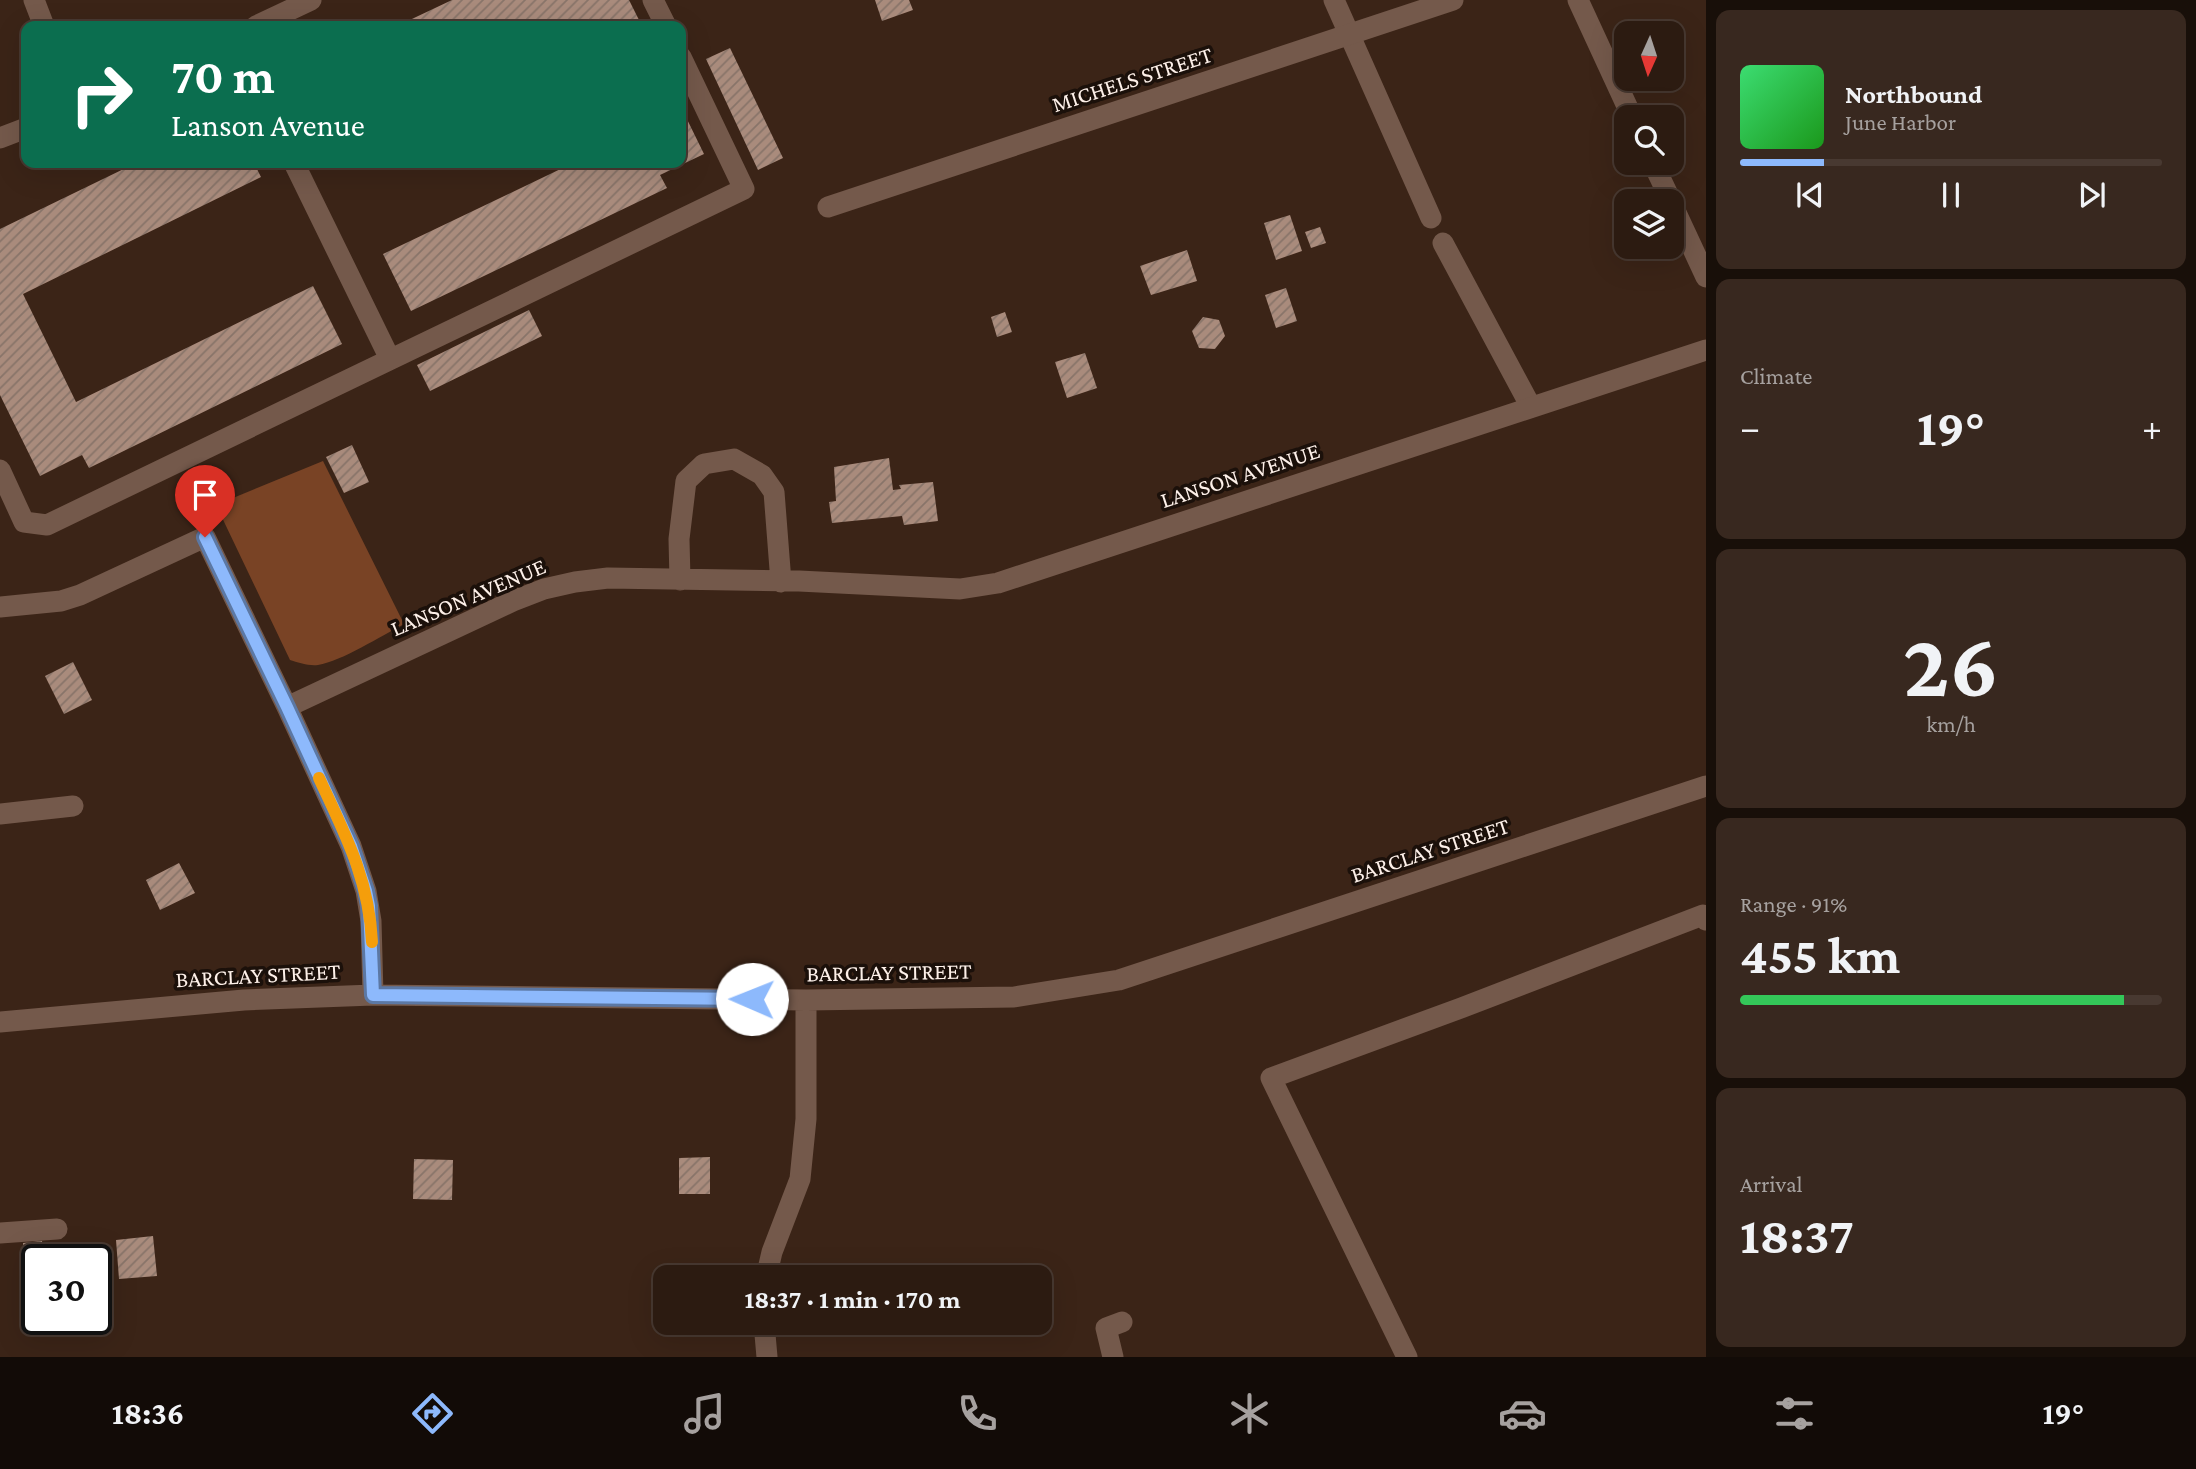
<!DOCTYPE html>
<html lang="en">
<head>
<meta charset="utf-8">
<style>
  body { margin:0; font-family:"Crimson Pro",serif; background:#38281f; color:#f1f3f6; height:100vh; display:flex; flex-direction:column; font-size:26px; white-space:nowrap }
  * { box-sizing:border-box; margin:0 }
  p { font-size:23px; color:#a6a19f }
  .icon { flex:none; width:38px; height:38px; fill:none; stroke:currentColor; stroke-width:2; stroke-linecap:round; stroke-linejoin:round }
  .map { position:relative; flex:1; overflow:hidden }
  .panel { display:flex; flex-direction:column; gap:10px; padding:10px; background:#180f09; width:490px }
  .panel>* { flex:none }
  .guide { position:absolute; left:21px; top:21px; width:665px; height:147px; border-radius:14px; box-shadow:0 7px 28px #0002,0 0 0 2px #483931; background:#0b6e4f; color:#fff; overflow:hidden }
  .needle { width:46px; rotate:183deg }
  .tools { position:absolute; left:1614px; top:21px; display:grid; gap:14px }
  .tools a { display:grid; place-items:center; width:70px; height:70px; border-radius:14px; background:#2c1b11; box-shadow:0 7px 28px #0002,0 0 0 2px #483931; font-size:35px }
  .speed { position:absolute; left:21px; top:1244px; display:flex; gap:14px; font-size:35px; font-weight:700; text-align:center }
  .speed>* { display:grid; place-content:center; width:91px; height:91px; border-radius:50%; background:#2c1b11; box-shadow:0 7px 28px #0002,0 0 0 2px #483931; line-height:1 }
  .speed .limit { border:4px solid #111; border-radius:10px; background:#fff; color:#111 }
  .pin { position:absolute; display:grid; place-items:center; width:60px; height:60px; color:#fff; margin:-72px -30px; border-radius:50% 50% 50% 0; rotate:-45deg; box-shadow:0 0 7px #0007 }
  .pin .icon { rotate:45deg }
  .me { position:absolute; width:77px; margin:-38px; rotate:271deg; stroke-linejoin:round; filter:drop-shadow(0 0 5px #0008) }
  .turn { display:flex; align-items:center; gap:24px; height:147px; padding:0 35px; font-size:32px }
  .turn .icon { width:91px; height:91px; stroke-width:2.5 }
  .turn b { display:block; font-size:49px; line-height:60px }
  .big { font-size:52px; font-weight:700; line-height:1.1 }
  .panel .widget { flex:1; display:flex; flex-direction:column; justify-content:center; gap:10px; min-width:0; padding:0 24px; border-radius:14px; background:#38281f }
  .panel .dial { align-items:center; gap:0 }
  .dial b { font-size:91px; line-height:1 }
  .song { display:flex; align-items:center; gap:21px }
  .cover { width:84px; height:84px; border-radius:10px; background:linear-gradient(135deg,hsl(140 70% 55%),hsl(120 70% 35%)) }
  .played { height:7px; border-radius:4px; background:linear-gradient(90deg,#8db9fc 20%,#483931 20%) }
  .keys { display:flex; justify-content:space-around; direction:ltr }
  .heat { display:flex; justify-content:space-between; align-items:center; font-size:38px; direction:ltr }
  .charge { height:10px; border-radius:5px; background:linear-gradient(90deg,#34c759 91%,#483931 0) }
  .trip { position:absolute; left:653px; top:1265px; width:399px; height:70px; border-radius:14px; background:#2c1b11; box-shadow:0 7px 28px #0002,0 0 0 2px #483931; font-weight:700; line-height:70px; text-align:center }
  .tabs { display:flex; height:112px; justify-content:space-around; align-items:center; background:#120b07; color:#a6a19f }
  .tabs .icon { width:49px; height:49px }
  .tabs .active { color:#8db9fc }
  .tabs b { font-size:32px; color:#f1f3f6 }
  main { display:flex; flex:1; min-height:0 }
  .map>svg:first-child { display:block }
  .grass { fill:#794325 }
  .building { fill:url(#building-hatch) }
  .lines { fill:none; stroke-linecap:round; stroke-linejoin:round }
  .lane { stroke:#74594b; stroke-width:21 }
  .street { stroke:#74594b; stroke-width:21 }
  .route-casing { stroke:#5c78a4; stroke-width:18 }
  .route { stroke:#8db9fc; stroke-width:12 }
  .slow { stroke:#f59e0b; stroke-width:12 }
  .labels { text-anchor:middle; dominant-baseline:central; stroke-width:7; stroke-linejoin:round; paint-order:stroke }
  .street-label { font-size:23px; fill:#fdf0e9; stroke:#1b100a }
</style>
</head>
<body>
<main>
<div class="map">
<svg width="1706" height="1357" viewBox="0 0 1706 1357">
  <defs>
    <pattern id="building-hatch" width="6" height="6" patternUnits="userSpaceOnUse" patternTransform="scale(1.75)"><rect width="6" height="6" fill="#a98b7c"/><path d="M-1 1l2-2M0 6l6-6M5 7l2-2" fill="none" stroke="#887469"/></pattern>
  </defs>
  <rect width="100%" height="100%" fill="#3b2417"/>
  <!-- grass -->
  <path class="grass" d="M323 461 404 624C381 636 342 661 318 665 308 666 300 663 290 660L216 505Z"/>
  <!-- building -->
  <path class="building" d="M452 0H629L642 26H571L567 20 553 26H397Z
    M875 0H909L913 10 882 21Z
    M730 48 783 158 758 170 706 59Z
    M681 107 704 154 660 175 667 188 411 311 383 254 573 163H681Z
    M136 163H254L261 177 23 294 76 402 313 286 342 344 89 468 82 455 40 476 0 395V229Z
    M1290 215 1302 251 1276 260 1264 223Z
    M1320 227 1326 243 1311 248 1305 232Z
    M1187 250 1197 281 1151 295 1140 266Z
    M1286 288 1297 321 1276 328 1265 295Z
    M529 310 542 336 430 391 417 365Z
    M1005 312 1012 332 997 337 991 317Z
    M1203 317 1219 320 1225 336 1215 349 1199 348 1192 331Z
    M1085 353 1097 388 1067 398 1055 362Z
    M352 445 369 482 344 493 326 457Z
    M889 458 893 490 901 489 899 485 933 482 938 521 904 525 902 516 832 523 829 502 836 501 834 467Z
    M73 662 92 700 64 714 45 676Z
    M179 863 195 893 160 910 146 880Z
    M710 1157V1194H679V1158Z
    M414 1159 453 1160 452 1200 413 1199Z
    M153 1236 157 1276 119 1279 116 1240Z
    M42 1241 44 1260H37V1271H26L23 1243Z
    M76 1243 78 1260H49L47 1246Z"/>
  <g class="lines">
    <!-- lane -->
    <path class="lane" d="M34 0 44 26
      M653 0 666 26
      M1334 0 1431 218
      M294 163 390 359
      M1443 243 1531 407
      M0 470 24 522 47 525 744 189 681 57
      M0 814 73 806
      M0 1233 57 1229
      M1113 1357 1106 1328 1122 1322
      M1407 1357 1271 1078 1461 1008 1703 915 1706 920"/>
    <!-- street -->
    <path class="street" d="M1578 0 1632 117
      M256 26 311 0
      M0 138 26 128
      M1653 163 1671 201
      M1671 202 1706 277
      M828 207 1453 0
      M680 580 679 539 686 481 704 464 734 459 762 475 774 492 781 582
      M0 607 61 601 80 595 205 537 287 707 351 846 366 891 371 921 373 995
      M287 707 513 601 544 589 575 582 608 578 799 581 960 589 998 583 1706 350
      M0 1022 244 1000 373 995 806 1000 1014 997 1119 980 1706 786
      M766 1278 772 1252 800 1179 806 1119V1000
      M764 1323 767 1357"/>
  </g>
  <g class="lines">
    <!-- route casing -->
    <g class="route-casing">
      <path id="route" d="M205 537 287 707 351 846 366 891 369 906 373 995 752 999"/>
    </g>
    <!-- route -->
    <use href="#route" class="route"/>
    <!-- slow -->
    <path class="slow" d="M319 778C345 834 369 879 372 942"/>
  </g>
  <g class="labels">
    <!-- street labels -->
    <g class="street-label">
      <text transform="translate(1132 79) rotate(-18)">MICHELS STREET</text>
      <text transform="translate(1240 475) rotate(-18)">LANSON AVENUE</text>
      <text transform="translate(468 597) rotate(-23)">LANSON AVENUE</text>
      <text transform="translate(1430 850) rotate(-18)">BARCLAY STREET</text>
      <text transform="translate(889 972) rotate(-1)">BARCLAY STREET</text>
      <text transform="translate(258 975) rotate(-3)">BARCLAY STREET</text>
    </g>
  </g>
</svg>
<div class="tools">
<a><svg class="needle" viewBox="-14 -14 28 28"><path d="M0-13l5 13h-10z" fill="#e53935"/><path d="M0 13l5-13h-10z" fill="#a6a19f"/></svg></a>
<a><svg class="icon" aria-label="search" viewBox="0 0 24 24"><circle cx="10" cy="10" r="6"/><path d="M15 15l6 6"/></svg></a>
<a><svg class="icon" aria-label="layers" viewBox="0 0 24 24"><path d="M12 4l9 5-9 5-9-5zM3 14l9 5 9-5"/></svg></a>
</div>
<div class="speed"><div class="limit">30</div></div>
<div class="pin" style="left:205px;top:537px;background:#d93025"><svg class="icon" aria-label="arrive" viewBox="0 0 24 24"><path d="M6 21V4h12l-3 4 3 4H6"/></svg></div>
<svg class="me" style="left:752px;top:999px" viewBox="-20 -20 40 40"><circle r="19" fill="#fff"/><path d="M0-13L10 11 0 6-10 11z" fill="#8db9fc"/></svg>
<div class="trip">18:37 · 1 min · 170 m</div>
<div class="guide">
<div class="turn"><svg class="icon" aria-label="right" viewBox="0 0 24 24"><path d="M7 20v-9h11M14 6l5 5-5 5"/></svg><div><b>70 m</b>Lanson Avenue</div></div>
</div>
</div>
<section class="panel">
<div class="widget">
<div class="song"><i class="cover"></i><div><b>Northbound</b><p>June Harbor</p></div></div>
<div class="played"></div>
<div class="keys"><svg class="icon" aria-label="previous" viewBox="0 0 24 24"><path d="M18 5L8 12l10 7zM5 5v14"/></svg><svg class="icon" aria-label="pause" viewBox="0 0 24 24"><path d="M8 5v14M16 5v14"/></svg><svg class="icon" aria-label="next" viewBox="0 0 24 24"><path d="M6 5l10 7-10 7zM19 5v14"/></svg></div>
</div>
<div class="widget"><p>Climate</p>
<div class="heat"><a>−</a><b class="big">19°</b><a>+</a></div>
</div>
<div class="widget dial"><b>26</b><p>km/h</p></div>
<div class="widget"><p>Range · 91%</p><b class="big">455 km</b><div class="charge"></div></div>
<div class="widget"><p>Arrival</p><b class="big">18:37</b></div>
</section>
</main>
<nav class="tabs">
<b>18:36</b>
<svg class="icon active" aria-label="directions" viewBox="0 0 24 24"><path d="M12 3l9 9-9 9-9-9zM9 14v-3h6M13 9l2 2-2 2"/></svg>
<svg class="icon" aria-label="music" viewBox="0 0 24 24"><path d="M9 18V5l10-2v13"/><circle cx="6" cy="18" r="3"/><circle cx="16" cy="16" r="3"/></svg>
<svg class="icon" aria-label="phone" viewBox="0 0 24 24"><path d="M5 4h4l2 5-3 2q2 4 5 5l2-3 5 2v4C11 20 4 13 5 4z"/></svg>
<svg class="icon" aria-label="climate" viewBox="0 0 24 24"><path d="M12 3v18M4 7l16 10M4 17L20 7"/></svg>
<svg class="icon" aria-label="car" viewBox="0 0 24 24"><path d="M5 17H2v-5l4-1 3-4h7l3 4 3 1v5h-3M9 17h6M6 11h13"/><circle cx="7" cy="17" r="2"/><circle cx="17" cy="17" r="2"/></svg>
<svg class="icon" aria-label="filters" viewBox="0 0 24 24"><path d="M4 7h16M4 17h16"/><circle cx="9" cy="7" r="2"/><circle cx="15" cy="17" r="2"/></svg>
<b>19°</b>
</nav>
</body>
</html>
